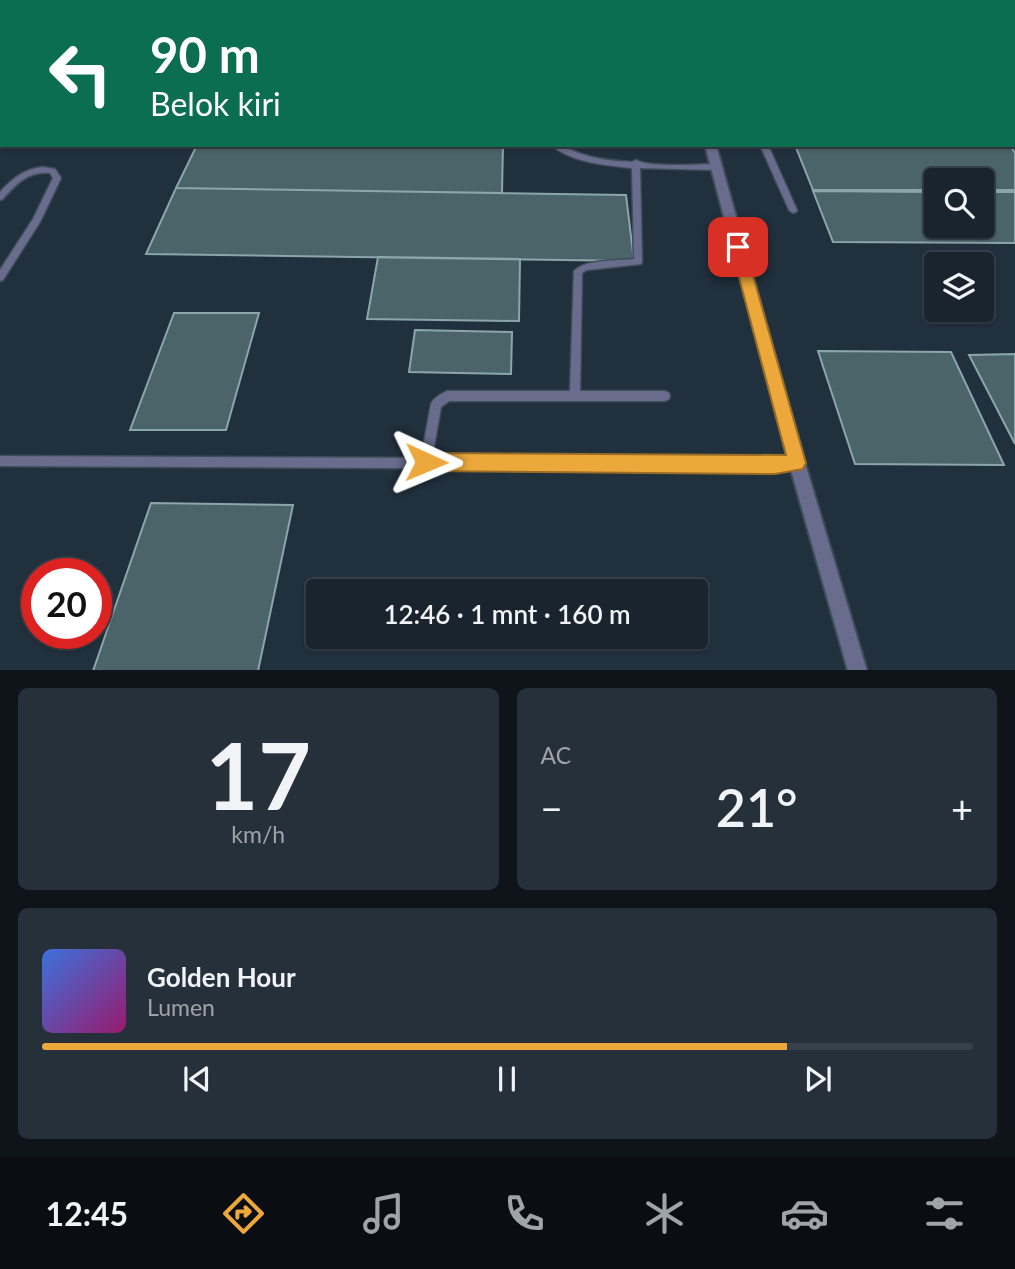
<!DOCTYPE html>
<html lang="id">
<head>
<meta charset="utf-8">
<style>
  body { margin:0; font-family:Lato,sans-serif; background:#26303a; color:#f1f3f6; height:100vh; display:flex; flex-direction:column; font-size:26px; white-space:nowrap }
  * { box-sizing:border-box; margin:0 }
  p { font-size:23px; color:#9fa4aa }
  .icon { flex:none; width:38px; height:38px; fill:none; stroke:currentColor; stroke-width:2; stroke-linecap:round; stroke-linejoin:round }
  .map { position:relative; height:670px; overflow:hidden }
  .side { display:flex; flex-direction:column; gap:18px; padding:18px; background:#0e1419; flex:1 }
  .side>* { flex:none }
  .guide { position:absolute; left:0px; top:0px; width:1015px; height:147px; box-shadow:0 2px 5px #0004,0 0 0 2px #37414a; background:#0b6e4f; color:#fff; overflow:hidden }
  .controls { position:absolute; left:924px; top:168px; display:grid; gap:14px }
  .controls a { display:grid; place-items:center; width:70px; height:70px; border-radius:7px; background:#19242e; box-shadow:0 2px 5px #0004,0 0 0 2px #37414a; font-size:35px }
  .speed { position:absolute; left:21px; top:558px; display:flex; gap:14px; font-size:35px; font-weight:700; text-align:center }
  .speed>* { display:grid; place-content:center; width:91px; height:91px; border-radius:50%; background:#19242e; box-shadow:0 2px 5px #0004,0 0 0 2px #37414a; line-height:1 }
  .speed .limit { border:10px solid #d22; background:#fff; color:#111 }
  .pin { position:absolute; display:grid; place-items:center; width:60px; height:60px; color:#fff; margin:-30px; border-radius:14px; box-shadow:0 4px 10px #0006 }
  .me { position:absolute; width:77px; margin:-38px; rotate:91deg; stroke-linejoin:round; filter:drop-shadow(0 0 5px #0008) }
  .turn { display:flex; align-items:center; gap:24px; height:147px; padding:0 35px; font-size:32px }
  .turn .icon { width:91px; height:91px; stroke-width:2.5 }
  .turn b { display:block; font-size:49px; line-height:60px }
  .big { font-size:52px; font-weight:600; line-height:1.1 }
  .side .widget { flex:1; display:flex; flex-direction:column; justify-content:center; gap:10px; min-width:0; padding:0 24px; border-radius:10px; background:#26303a }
  .side .dial { align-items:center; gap:0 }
  .dial b { font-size:91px; line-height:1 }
  .song { display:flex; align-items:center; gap:21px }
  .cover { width:84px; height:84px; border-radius:10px; background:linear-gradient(135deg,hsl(220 70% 55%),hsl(320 70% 35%)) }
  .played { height:7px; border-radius:4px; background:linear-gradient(90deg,#eda83b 80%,#37414a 80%) }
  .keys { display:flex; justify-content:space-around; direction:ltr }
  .heat { display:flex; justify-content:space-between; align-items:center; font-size:38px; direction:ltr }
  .side .tiles { flex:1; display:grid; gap:18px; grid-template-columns:1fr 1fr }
  .widget:last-child { grid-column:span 2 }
  .trip { position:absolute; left:306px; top:579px; width:402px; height:70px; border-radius:7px; background:#19242e; box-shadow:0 2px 5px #0004,0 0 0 2px #37414a; font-weight:600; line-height:70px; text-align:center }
  .tab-bar { display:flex; height:112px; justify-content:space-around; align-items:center; background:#0a0e12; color:#9fa4aa }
  .tab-bar .icon { width:49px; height:49px }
  .tab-bar .on { color:#eda83b }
  .tab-bar b { font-size:32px; color:#f1f3f6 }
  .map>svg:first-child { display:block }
  .building { fill:#4b6469; stroke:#8ba6ab; stroke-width:2 }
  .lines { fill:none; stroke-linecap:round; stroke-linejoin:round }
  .lane-casing { stroke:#3f4d5a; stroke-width:3 }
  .street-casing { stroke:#3f4d5a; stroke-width:4 }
  .secondary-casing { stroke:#3f4d5a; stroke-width:4 }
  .lane { fill:#696c8c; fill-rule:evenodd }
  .street { fill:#696c8c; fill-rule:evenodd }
  .secondary { fill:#8b8fc1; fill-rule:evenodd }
  .route { fill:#eda83b; stroke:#9a6d26; stroke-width:2 }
</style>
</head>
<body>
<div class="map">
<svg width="1015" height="671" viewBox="0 0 1015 671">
  <rect width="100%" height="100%" fill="#21303d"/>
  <!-- building -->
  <path class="building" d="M178 0H348L177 2Z
    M837 0H926L927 2H838Z
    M940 0H1012L1015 3V10L1013 2Z
    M197 145H503L502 193 176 188Z
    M795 145H1010L1015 153V190H982V180H936V190H813Z
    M176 188 626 195 634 261 146 254Z
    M813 191 936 192V226H982V192H1015V243L833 242Z
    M378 257 520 259 519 321 367 319Z
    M174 313H259L226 430H130Z
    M415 330 512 332 511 374 409 372Z
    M818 351 951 352 1004 465 855 464Z
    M1015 354V444L969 355Z
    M151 503 293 505 258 671H93Z"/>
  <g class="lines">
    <!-- lane casing -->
    <g class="lane-casing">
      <path id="lane" d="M47 0H53L52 2H46Z
        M161 0H167L166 2H159Z
        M716 0H722V2H716Z
        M2 51V57H0V52Z
        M551 145C564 145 573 152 585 155 600 160 617 161 632 162L636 160C650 168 698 164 716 164L720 167 716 170 640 168 642 262 641 264 587 270 582 273 580 391H665L669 393 670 396 669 399 665 401H449L441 407 432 458 775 460 797 458 801 459 802 463 801 467 775 470 0 466V456L421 458 431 404C433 398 441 394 447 391H570L574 271C586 259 616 261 634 259L632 168C605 165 573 163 551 145Z
        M760 145H768L797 210 796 212 793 213 789 210Z
        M43 167 55 169 61 178 40 222 3 280 0 281V270L33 219 53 178 50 173C28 171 16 184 3 199L0 200V192C13 178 24 169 43 167Z"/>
    </g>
    <!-- street casing -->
    <g class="street-casing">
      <path id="street" d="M666 0H674L675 2H666Z
        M705 145H716L805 463 867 671H848L789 463Z"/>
    </g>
    <!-- secondary casing -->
    <g class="secondary-casing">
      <path id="secondary" d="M95 0H103L94 2Z
        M0 126H2L0 135Z"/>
    </g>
    <!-- lane -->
    <use href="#lane" class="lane"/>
    <!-- street -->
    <use href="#street" class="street"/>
    <!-- secondary -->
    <use href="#secondary" class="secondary"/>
  </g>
  <!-- route -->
  <path class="route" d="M738 242 745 247 806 463 803 469 775 474 426 471 420 468 417 462 420 456 426 453 786 455 731 247Z"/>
</svg>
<div class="controls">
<a><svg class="icon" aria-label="search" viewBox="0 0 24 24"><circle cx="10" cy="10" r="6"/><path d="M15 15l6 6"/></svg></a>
<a><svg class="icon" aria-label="layers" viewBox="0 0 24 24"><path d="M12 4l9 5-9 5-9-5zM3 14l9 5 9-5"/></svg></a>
</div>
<div class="speed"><div class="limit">20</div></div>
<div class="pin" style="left:738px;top:247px;background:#d93025"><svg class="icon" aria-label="arrive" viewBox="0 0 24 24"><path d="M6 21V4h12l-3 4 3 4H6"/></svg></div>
<svg class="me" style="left:426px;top:462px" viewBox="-20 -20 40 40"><path d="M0-17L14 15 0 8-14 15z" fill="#eda83b" stroke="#fff" stroke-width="4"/></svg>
<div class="trip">12:46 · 1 mnt · 160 m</div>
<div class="guide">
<div class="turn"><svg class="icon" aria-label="left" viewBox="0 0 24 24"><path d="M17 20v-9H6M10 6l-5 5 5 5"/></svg><div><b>90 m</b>Belok kiri</div></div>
</div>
</div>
<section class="side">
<div class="tiles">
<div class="widget dial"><b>17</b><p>km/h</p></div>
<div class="widget"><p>AC</p>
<div class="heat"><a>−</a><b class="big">21°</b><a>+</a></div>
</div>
<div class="widget">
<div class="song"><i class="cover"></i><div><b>Golden Hour</b><p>Lumen</p></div></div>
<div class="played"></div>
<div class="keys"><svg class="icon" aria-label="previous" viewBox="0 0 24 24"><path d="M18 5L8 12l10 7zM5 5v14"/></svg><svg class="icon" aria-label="pause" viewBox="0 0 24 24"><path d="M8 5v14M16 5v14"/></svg><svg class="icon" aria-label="next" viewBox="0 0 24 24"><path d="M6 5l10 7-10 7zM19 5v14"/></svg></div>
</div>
</div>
</section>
<nav class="tab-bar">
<b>12:45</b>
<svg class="icon on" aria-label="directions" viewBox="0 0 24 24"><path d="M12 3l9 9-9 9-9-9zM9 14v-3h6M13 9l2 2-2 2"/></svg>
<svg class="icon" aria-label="music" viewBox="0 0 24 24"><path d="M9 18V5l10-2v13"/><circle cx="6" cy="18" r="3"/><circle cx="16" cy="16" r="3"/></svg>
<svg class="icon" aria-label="phone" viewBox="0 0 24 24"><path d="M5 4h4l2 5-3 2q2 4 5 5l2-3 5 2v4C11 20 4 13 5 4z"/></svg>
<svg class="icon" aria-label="climate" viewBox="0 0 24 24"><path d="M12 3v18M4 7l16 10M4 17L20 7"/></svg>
<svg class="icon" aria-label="car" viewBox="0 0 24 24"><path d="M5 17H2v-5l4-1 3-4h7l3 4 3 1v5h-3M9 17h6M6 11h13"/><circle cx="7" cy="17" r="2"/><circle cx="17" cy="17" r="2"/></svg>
<svg class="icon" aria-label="filters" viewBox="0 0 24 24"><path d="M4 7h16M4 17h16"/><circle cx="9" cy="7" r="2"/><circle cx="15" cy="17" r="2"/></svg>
</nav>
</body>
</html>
